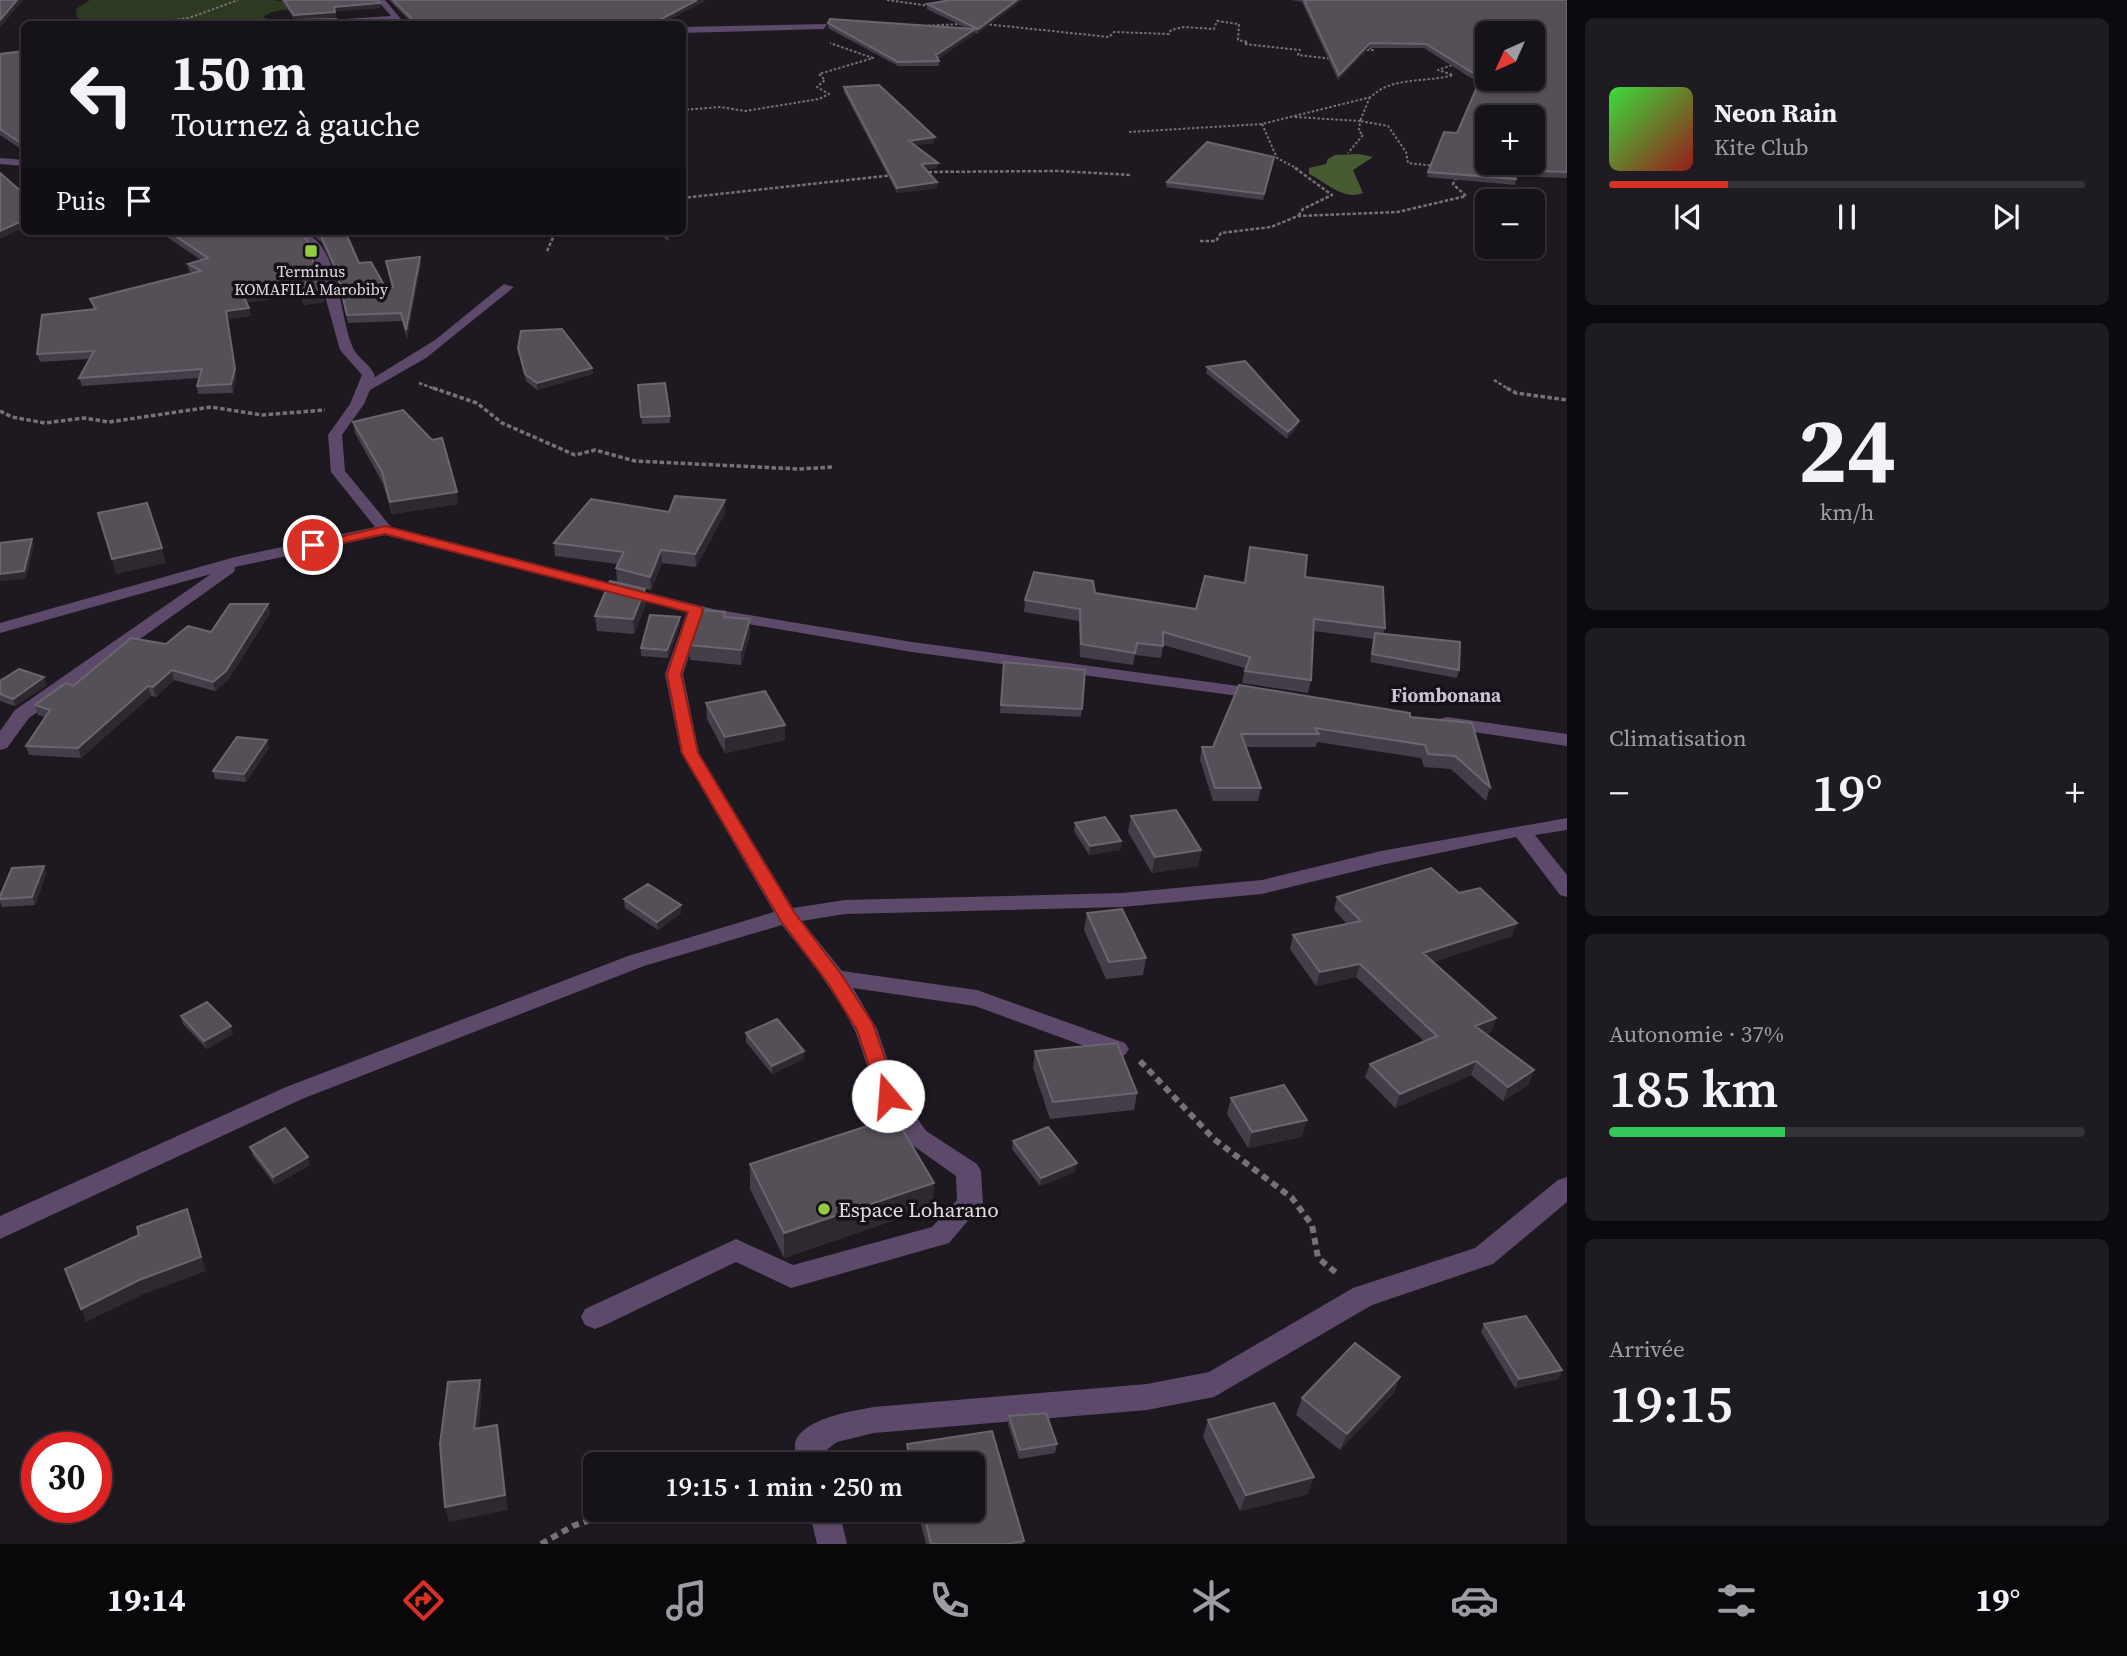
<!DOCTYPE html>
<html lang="fr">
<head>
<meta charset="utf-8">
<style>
  body { margin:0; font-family:"Source Serif 4",serif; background:#1f1b22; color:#f1f3f6; height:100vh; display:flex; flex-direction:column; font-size:26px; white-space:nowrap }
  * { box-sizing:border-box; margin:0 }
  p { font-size:23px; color:#9e9ea2 }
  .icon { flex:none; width:38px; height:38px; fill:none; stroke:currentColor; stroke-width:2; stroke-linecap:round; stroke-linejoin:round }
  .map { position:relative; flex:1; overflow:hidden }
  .sheet { display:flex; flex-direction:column; gap:18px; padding:18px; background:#0c0a0e; width:560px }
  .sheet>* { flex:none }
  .top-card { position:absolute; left:21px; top:21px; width:665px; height:214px; border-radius:10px; box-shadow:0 2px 5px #0004,0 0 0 2px #353238; background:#161219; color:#f1f3f6; overflow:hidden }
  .needle { width:46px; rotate:225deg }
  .tools { position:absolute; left:1475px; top:21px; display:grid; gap:14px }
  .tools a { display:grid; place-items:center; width:70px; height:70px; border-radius:10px; background:#161219; box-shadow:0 2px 5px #0004,0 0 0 2px #353238; font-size:35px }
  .speed { position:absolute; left:21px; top:1432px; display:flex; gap:14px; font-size:35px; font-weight:700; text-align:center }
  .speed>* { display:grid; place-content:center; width:91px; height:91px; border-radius:50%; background:#161219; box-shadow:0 2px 5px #0004,0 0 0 2px #353238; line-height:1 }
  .speed .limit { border:10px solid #d22; background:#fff; color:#111 }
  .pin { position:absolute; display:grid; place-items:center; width:60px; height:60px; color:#fff; margin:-30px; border:4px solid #fff; border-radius:50%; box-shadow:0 2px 7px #0007 }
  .me { position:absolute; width:77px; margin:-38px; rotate:342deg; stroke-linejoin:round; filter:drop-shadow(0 0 5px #0008) }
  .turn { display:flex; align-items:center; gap:24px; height:147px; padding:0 35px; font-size:32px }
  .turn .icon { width:91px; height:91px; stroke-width:2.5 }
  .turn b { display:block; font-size:49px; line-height:60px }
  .then { display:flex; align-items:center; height:66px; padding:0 35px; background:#0003; gap:14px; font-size:26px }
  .big { font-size:52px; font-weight:600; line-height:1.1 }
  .sheet .widget { flex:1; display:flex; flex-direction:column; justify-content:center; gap:10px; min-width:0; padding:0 24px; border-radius:10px; background:#1f1b22 }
  .sheet .dial { align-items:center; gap:0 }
  .dial b { font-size:91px; line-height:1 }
  .song { display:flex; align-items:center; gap:21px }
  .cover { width:84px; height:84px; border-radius:10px; background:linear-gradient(135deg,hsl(120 70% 55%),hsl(0 70% 35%)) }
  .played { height:7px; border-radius:4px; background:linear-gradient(90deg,#d93025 25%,#353238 25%) }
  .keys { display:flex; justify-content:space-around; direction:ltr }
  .heat { display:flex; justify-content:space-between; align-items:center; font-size:38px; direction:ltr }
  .charge { height:10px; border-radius:5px; background:linear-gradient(90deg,#34c759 37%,#353238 0) }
  .trip { position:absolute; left:583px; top:1452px; width:402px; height:70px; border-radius:10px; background:#161219; box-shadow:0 2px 5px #0004,0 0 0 2px #353238; font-weight:600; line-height:70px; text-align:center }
  .tab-bar { display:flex; height:112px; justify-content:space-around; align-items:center; background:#09070a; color:#9e9ea2 }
  .tab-bar .icon { width:49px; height:49px }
  .tab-bar .current { color:#d93025 }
  .tab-bar b { font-size:32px; color:#f1f3f6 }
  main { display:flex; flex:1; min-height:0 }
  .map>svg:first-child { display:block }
  .green { fill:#2e3922 }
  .forest { fill:#475a32 }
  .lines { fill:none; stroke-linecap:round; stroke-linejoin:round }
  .path-far3 { stroke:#767179; stroke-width:2; stroke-dasharray:2.5 2; stroke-linecap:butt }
  .path-far2 { stroke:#767179; stroke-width:2.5; stroke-dasharray:3.5 2; stroke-linecap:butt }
  .path-far1 { stroke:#767179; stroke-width:3.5; stroke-dasharray:4.5 2.5; stroke-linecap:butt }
  .path { stroke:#767179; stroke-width:6; stroke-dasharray:7 5; stroke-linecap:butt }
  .service { fill:#5d4969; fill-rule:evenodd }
  .minor { fill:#5d4969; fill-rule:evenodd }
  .wall { fill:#443e48 }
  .shaded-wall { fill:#2e2831 }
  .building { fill:#554f58; stroke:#6a656e; stroke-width:2; fill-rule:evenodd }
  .route { fill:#d93025; stroke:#8d1f18; stroke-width:2 }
  .poi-dot { fill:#92cd3f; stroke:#150f18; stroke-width:2.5 }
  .labels { text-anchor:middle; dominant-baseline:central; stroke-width:7; stroke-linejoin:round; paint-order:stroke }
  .far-poi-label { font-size:16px; fill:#e0dce3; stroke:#150f18 }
  .neighbourhood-label { font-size:19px; font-weight:bold; fill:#cac2cf; stroke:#150f18 }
  .near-poi-label { font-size:21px; fill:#e0dce3; stroke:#150f18; text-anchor:start }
</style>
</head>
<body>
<main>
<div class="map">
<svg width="1567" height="1544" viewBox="0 0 1567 1544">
  <rect width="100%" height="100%" fill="#1e1821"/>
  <!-- green -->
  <path class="green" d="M90 0H272L311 5 272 12 263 17 271 21 249 24H208L205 19 102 24 77 18 76 9Z"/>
  <!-- forest -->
  <path class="forest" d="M1359 154 1373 157 1353 170 1363 193C1343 201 1326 182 1309 174V168L1326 164 1328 159 1335 155Z"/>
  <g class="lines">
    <!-- path-far3 -->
    <path class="path-far3" d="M887 0 930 6
      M164 21 189 18 238 0
      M985 24 1109 37 1114 32 1169 34 1171 30 1184 27 1214 29 1217 21 1239 24 1238 40 1248 42 1244 44 1300 50 1298 55 1333 59
      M919 26 963 24
      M1362 50H1373L1366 45
      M1370 97 1360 121 1388 126 1406 152 1408 163 1436 166
      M682 110 720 107 745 111 819 99 829 94 817 87 825 80 819 74 873 58 830 43
      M1295 117 1360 121 1359 131 1363 135 1348 153
      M1262 124 1277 158 1298 169
      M1129 132 1262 124 1371 97C1391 76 1427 83 1453 75L1438 70 1455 64"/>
    <!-- path-far2 -->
    <path class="path-far2" d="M1295 168 1332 195 1303 209 1298 216
      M923 172 1059 171 1132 175
      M682 198 894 175
      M1200 241H1216L1221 233 1271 227 1298 216 1398 212 1466 196 1453 184 1458 175
      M547 251 556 231
      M1494 380 1510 390
      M419 383 438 390"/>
    <!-- path-far1 -->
    <path class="path-far1" d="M433 388 477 403 502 423 575 455 595 450 635 461 799 469 833 467
      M1507 388 1516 393 1567 400
      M0 411 12 417 45 423 84 418 109 422 211 407 262 415 325 410"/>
    <!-- path -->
    <path class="path" d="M1140 1061 1214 1139 1292 1198 1312 1225 1318 1258 1339 1275
      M752 1465 778 1456
      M541 1544 573 1526 619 1510"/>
    <!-- service -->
    <path class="service" d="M917 1125 977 1164 981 1171 983 1203 949 1243 791 1288 736 1262 605 1325 595 1329 585 1325 581 1317 585 1309 736 1239 793 1265 932 1227 957 1200 956 1176 908 1142 905 1135 908 1128Z"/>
    <!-- minor -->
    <path class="minor" d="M377 0H385L405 24 395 21 271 24 391 16Z
      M147 20 150 24H142L144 21Z
      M827 24 824 29 682 33V27Z
      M0 158 24 160V166L0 164Z
      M293 231C340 231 338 315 353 348 358 359 373 366 375 377L435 340 504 284 514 287 426 358 370 390 364 404 342 435 345 471 391 527 713 609 912 642 1261 689 1270 694 1261 699 912 652 702 616 683 674 699 753 793 908 845 900 1122 893 1262 880 1381 851 1567 818V830L1535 835 1567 875V897L1560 895 1516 837 1381 865 1262 894 1122 907 845 914 802 921 842 971 977 990 1125 1043 1129 1049 1125 1055 1117 1058 975 1006 853 988 877 1029 899 1093 929 1135 926 1142C886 1155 866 1051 853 1027 834 990 808 958 782 925L644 966 302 1099 0 1239V1216L286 1087 628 956 774 912 681 753 665 674 687 612 385 535 235 567 234 572 29 718 7 748 0 750V731L15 710 211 574 0 633V623L235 557 375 527 331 472 328 435 350 404 362 375 340 350 311 246Z
      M1447 717 1567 734V746L1440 727 1438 723 1440 719Z
      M1567 1177V1202L1493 1264 1372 1305 1214 1397 1147 1410 874 1433 837 1442 825 1451 828 1465H798C797 1458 794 1449 795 1443 802 1418 853 1411 874 1407L1147 1384 1209 1372 1353 1288 1475 1248 1558 1180Z
      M809 1510H839L847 1544H817Z"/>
  </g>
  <!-- wall -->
  <path class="wall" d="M281 0H378L380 8 335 11 336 17 295 20Z
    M389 0H706L661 24H413Z
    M1022 0 977 34 975 33 938 59 939 66H898L828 28V23L966 28 927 9V4Z
    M1292 0H1567V178L1514 176 1516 179 1515 185 1427 177 1428 172 1457 133 1479 83 1424 48H1369L1338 80 1302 2Z
    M24 51V151L0 135V54Z
    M844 87 934 143 915 145 938 163 937 168 926 169 937 182V188L897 193 844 92Z
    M1273 162 1263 200 1166 187 1167 182Z
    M158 231H297L323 294 324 302 304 305 301 295 247 302 251 316 228 319 236 377 233 393 198 394 197 386 199 378 82 386 79 378 89 359 40 362 37 354 94 310 90 299 193 273 189 271 188 264 201 260Z
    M303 231H345L359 263 387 290 392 288 386 261 421 264 407 339 402 321 348 323 337 276 322 243 309 232Z
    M654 231H667L668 234 669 241Z
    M518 348 592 368 593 374 537 390 526 381Z
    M1207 367 1297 428 1287 439 1206 373Z
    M638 385 670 416V423L642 424Z
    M353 422 458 504 392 514 383 484 355 433Z
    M725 500V513L696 567 662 563 651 590 617 582 616 568 618 564 555 556 554 543 669 512Z
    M1250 547 1305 577 1385 628 1383 634 1459 670 1457 678 1370 662 1374 639 1314 631 1311 680 1308 693 1242 683 1245 668 1163 645 1161 658 1135 655 1133 665 1080 657 1079 621 1024 612 1025 600 1095 593 1196 609 1244 583Z
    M268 604 270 613 228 680 215 691 174 680 156 697 151 696 81 758 29 755 26 746 45 717 38 715 35 705 73 686 166 644 211 632Z
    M646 604 634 634 597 631 595 616Z
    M680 617V624L668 658 641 656V648Z
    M725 617 750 634 741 665 690 660V645Z
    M1004 662 1082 709 1081 717 1000 713Z
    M0 681 47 685 15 706 0 701Z
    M1239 685 1410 717 1490 787 1486 801 1451 769 1424 767 1421 758 1317 742 1316 747H1246L1261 788 1258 801H1213L1200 760 1202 747H1213Z
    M706 703 785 725V740L725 753 707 719Z
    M269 748 246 782 215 779 213 771Z
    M1131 816 1201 850 1198 866 1152 873 1128 832Z
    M1075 823 1121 841 1120 850 1089 855 1074 831Z
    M44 866 46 874 35 905 2 907 0 902V896Z
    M1459 893 1512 936 1433 962 1496 1018 1491 1032 1486 1034 1529 1084 1503 1101 1471 1075 1395 1108 1365 1077 1370 1064 1424 1041 1356 977 1316 986 1290 949 1293 935 1347 924 1334 910 1337 897Z
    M624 899 681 905V913L658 930 625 908Z
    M1087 913 1146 958 1143 975 1106 979 1084 930Z
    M181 1016 233 1034 207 1049 183 1024Z
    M746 1033 804 1051V1059L772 1074 746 1042Z
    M1035 1051 1137 1093 1134 1110 1050 1119 1033 1068Z
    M1231 1098 1302 1137 1248 1148 1227 1114Z
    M1013 1141 1075 1172 1040 1186 1012 1149Z
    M250 1147 310 1165 275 1185 253 1156Z
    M750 1164 934 1183 932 1207 784 1258 750 1189Z
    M1484 1324 1562 1370 1558 1379 1515 1388 1481 1332Z
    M1400 1377 1394 1393 1340 1450 1296 1415 1302 1398Z
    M1009 1416 1057 1444 1055 1453 1019 1459 1008 1424Z
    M1208 1420 1308 1494 1240 1511 1203 1437Z
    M992 1431 1024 1541 1023 1544H926L917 1510H973V1465H906L905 1461 907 1444Z"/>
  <!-- shaded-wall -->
  <path class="shaded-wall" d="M17 0H23L0 28V20Z
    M697 0H706L661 24H652Z
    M1017 0H1022L977 34 978 29Z
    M380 3V8L335 11 334 7Z
    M335 12 336 17 295 20 294 15Z
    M975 29V34L936 60V55Z
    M1370 43 1369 48 1338 80 1339 75Z
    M935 137 934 143 909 146V141Z
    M938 163 937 168 921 170V164Z
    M937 182V188L897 193V188Z
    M24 220V228L0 239V231Z
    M420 257 421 264 407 339 406 330Z
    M299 287 301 295 245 303 243 295Z
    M323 294 324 302 304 305 303 297Z
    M249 308 251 316 228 319 236 377 233 393 231 384 226 311Z
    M592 368 593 374 537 390V383Z
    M1299 421 1297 428 1287 439 1288 432Z
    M457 492 458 504 392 514 390 502Z
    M725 500V513L696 567 695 554Z
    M32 539 34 546 26 579 0 581V574Z
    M162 548 166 563 116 574 112 559Z
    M661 550 662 563 651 590 650 577Z
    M645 589 646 604 634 634 633 619Z
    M268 604 270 613 228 680 215 691 213 682Z
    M680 617V624L668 658 667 650Z
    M750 619V634L741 665V650Z
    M172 670 174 680 156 697 153 687Z
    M44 677 47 685 15 706 13 699Z
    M148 686 151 696 81 758 78 748Z
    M785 725V740L725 753V737Z
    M267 740 269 748 246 782 244 774Z
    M1121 841 1120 850 1089 855 1090 846Z
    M1201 850 1198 866 1152 873 1155 857Z
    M44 866 46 874 35 905 32 897Z
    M681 905V913L658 930 657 922Z
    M1517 923 1512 936 1418 967 1423 953Z
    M1360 964 1356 977 1316 986 1320 972Z
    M1496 1018 1491 1032 1470 1039 1475 1026Z
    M231 1026 233 1034 207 1049 204 1041Z
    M804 1051V1059L772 1074V1066Z
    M1476 1061 1471 1075 1395 1108 1400 1094Z
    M1534 1070 1529 1084 1503 1101 1508 1087Z
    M1307 1120 1302 1137 1248 1148 1252 1132Z
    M308 1157 310 1165 275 1185 273 1177Z
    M1077 1163 1075 1172 1040 1186 1041 1178Z
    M934 1183 932 1207 784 1258V1233Z
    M187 1209 206 1271 144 1294 86 1322 81 1309Z
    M1562 1370 1558 1379 1515 1388 1519 1379Z
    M1400 1377 1394 1393 1340 1450 1347 1434Z
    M480 1380 482 1395 477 1444 474 1429Z
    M497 1425 500 1440 508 1510 449 1522 445 1507Z
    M1314 1477 1308 1494 1240 1511 1246 1495Z"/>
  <!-- building -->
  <path class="building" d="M0 0H17L0 20Z
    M284 0H378L380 3 334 7 335 12 294 15Z
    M393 0H697L652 24H417Z
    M951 0H1017L978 29 927 4Z
    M1304 0H1567V172L1511 170 1516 179 1428 172 1444 132 1457 133 1481 78 1426 44 1370 43 1339 75ZM1488 33H1533V79H1488ZM1488 117H1533V163H1488Z
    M336 19 337 24H279L300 23 298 20Z
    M830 19 975 29 936 55 939 61 898 62 828 23Z
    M24 51V145L0 129V54Z
    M879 85 935 137 909 141 938 163 921 164 937 182 897 188 844 87Z
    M1207 142 1274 157 1264 194 1167 182Z
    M0 173 24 194V220L0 231Z
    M168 231H297L307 240 323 294 303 297 299 287 243 295 249 308 226 311 235 369 231 384 197 386 202 369 79 378 94 351 37 354 42 315 96 309 90 299 201 271 188 264 208 258Z
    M315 231H345L359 263 371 262 387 290 393 287 386 261 420 257 406 330 401 313 347 315 336 269 321 236Z
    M562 329 592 368 537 383 525 374 518 348 521 331Z
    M1245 361 1299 421 1288 432 1207 367Z
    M665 383 670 416 641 417 638 385Z
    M403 410 432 440 442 438 457 492 390 502 382 472 353 422Z
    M675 496 725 500 695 554 661 550 650 577 616 568 624 552 554 543 591 499 669 512Z
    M147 503 162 548 112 559 98 513Z
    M32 539 24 571 0 574V543Z
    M1250 547 1307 555 1305 577 1383 587 1385 628 1314 619 1311 680 1245 671 1250 657 1163 632V646L1137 643 1135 653 1081 644 1080 609 1025 600 1034 572 1093 581 1095 593 1196 609 1205 576 1245 583Z
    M610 581 645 589 633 619 595 616Z
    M230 604H268L226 671 213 682 172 670 153 687 148 686 78 748 26 746 50 710 35 705 66 683 73 686 131 638 166 644 188 626 211 632Z
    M701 610 725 612 724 617 750 619 741 650 690 645Z
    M650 615 680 617 667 650 641 648Z
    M1375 633 1460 642 1459 670 1372 654Z
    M1004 662 1085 670 1082 709 1001 705Z
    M19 669 44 677 13 699 0 694V681Z
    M1239 685 1410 713V717L1472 723 1490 787 1455 756 1428 754 1425 745 1315 728 1319 734H1241L1261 788H1215L1202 747H1213Z
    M765 691 785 725 725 737 706 703Z
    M237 737 267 740 244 774 213 771Z
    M1176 810 1201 850 1155 857 1131 816Z
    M1105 817 1121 841 1090 846 1075 823Z
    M44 866 32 897 0 899V896L12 868Z
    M1431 868 1459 893 1480 888 1517 923 1423 953 1496 1018 1475 1026 1534 1070 1508 1087 1476 1061 1400 1094 1370 1064 1437 1036 1360 964 1320 972 1293 935 1361 921 1337 897Z
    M648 884 681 905 657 922 624 899Z
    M1122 909 1146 958 1109 962 1087 913Z
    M207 1002 231 1026 204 1041 181 1016Z
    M777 1019 804 1051 772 1066 746 1033Z
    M1117 1043 1137 1093 1053 1102 1035 1051Z
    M1284 1085 1307 1120 1252 1132 1231 1098Z
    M895 1117 934 1183 784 1233 750 1164Z
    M1048 1127 1077 1163 1041 1178 1013 1141Z
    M285 1128 308 1157 273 1177 250 1147Z
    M187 1209 201 1257 139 1280 81 1309 65 1269 139 1235 137 1227Z
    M1526 1316 1562 1370 1519 1379 1484 1324Z
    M1355 1343 1400 1377 1347 1434 1302 1398Z
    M480 1380 474 1429 497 1425 505 1495 445 1507 440 1444 448 1382Z
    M1274 1403 1314 1477 1246 1495 1208 1420Z
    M1046 1413 1057 1444 1020 1450 1009 1416Z
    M992 1431 1024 1541 1007 1544H931L923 1510H973V1465H912L907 1444Z"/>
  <!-- route -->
  <path class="route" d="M385 526 701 607 703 610 681 674 698 753 794 912 841 974 873 1024 898 1096 895 1101H881L857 1030 828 983 781 921 682 753 667 674 688 612 385 534 313 549 306 545Z"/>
  <!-- markers -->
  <g class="poi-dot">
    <rect x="304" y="244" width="14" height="14" rx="3.5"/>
    <circle cx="824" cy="1209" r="7"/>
  </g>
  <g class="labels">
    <!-- far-poi labels -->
    <g class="far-poi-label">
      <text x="311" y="271">Terminus<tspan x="311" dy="18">KOMAFILA Marobiby</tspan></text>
    </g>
    <!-- neighbourhood labels -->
    <g class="neighbourhood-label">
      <text x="1446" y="695">Fiombonana</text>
    </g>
    <!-- near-poi labels -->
    <g class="near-poi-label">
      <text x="838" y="1209">Espace Loharano</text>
    </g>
  </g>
</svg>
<div class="tools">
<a><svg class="needle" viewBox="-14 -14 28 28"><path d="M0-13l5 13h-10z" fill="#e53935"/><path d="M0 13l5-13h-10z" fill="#9e9ea2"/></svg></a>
<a>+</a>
<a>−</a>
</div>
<div class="speed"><div class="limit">30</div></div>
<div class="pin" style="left:313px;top:545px;background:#d93025"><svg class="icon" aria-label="arrive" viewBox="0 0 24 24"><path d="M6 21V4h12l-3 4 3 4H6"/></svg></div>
<svg class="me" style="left:888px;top:1096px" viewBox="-20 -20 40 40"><circle r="19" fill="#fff"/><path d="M0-13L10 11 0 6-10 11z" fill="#d93025"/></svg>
<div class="trip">19:15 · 1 min · 250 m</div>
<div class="top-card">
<div class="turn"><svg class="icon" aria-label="left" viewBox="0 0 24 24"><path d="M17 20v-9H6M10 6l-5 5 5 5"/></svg><div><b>150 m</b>Tournez à gauche</div></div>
<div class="then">Puis<svg class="icon" aria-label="arrive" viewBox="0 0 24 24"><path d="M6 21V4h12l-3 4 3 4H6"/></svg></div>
</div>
</div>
<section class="sheet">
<div class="widget">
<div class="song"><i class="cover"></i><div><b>Neon Rain</b><p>Kite Club</p></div></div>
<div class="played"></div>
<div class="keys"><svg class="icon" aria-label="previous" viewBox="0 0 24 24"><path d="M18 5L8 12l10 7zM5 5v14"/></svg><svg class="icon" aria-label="pause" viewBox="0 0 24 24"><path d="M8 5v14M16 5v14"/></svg><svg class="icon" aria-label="next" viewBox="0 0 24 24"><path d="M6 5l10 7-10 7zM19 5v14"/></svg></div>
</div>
<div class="widget dial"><b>24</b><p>km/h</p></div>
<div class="widget"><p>Climatisation</p>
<div class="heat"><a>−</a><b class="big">19°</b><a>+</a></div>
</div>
<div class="widget"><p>Autonomie · 37%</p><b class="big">185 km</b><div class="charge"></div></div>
<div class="widget"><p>Arrivée</p><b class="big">19:15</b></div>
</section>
</main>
<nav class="tab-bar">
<b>19:14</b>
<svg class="icon current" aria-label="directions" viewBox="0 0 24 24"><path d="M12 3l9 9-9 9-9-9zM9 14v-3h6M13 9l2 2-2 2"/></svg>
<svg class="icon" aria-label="music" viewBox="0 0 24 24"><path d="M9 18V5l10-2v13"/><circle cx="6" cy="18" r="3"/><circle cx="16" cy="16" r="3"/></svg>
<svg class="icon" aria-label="phone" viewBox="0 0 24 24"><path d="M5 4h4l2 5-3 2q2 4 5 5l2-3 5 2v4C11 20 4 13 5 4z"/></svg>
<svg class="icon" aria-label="climate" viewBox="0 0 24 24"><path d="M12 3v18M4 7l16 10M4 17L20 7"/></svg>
<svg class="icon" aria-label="car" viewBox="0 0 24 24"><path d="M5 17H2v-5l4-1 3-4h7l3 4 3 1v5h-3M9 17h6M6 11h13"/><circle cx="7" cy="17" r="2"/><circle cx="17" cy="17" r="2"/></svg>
<svg class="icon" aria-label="filters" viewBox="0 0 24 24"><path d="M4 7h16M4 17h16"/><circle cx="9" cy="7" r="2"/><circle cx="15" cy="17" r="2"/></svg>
<b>19°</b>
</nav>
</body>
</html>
